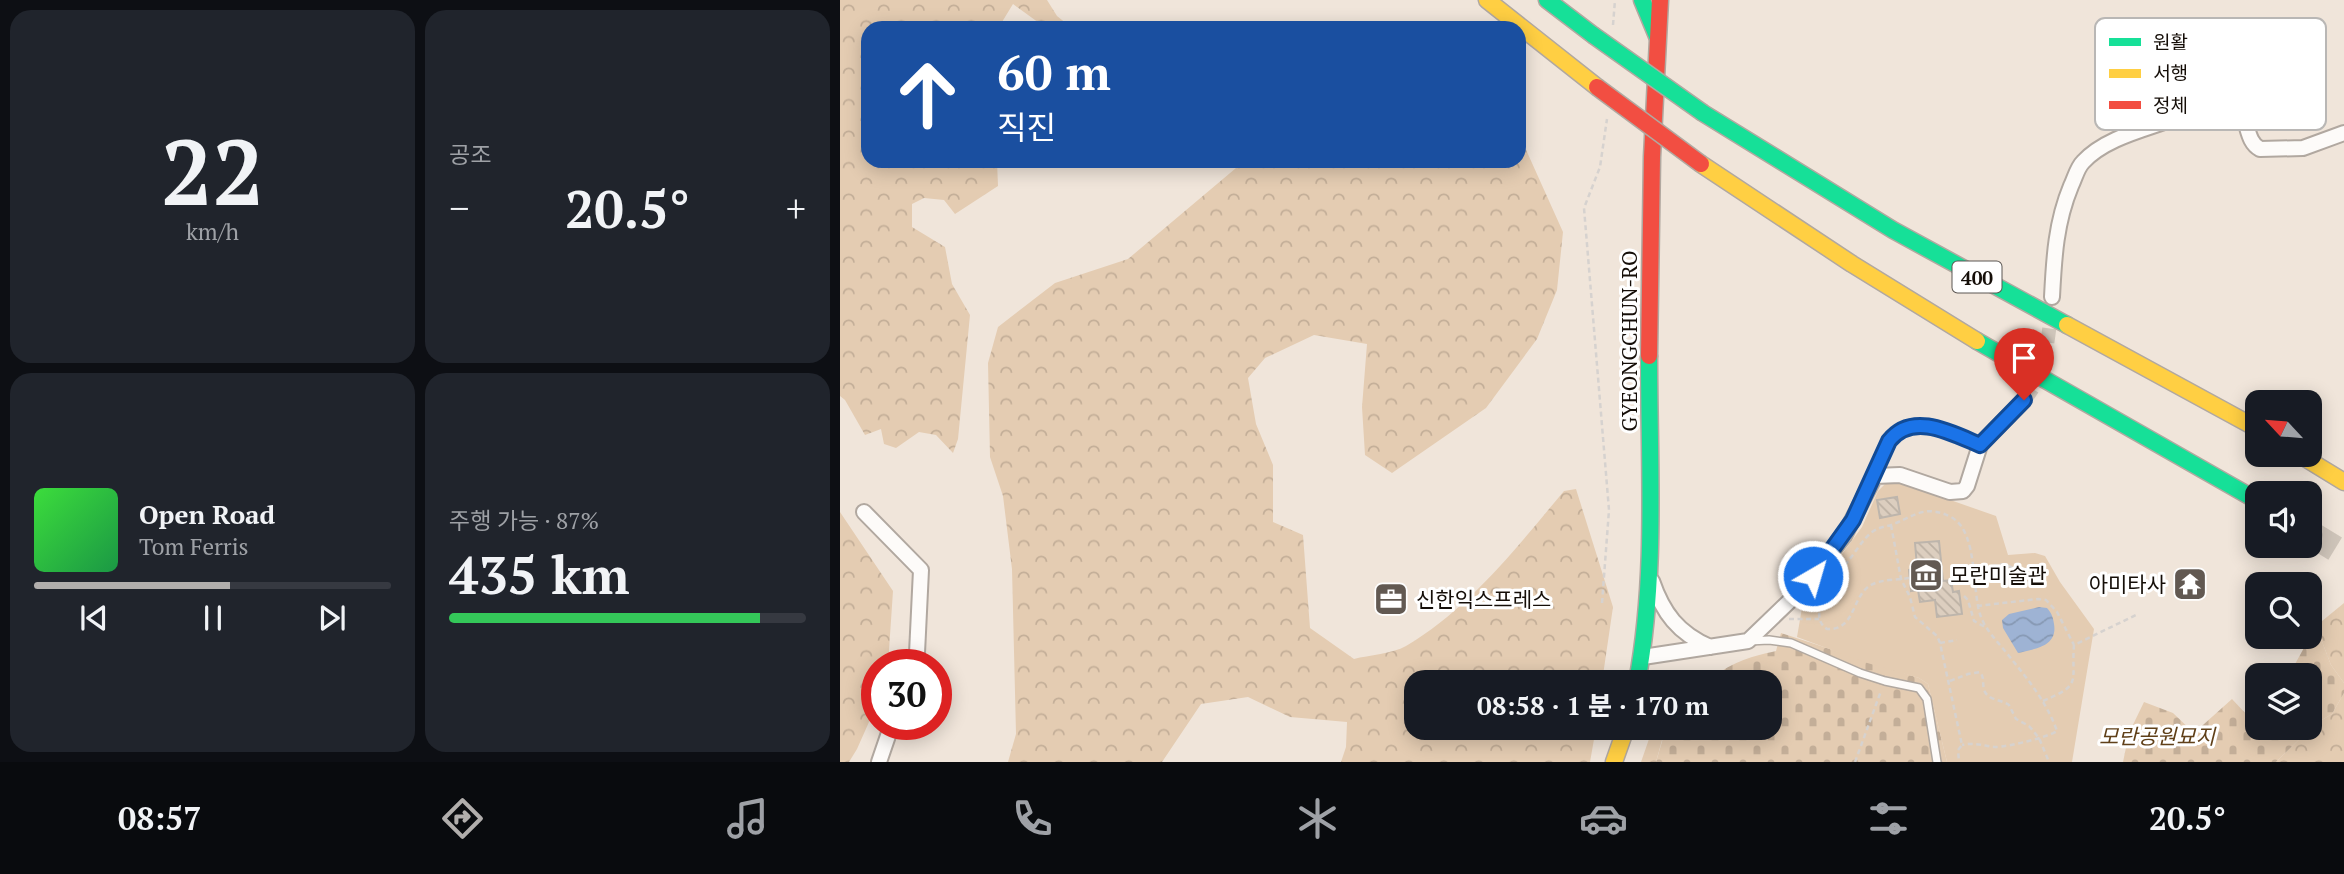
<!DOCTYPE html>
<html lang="ko">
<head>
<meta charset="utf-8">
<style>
  body { margin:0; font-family:"PT Serif","Noto Sans KR",serif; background:#20242c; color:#f1f3f6; height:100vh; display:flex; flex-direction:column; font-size:26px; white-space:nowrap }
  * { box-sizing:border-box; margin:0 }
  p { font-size:23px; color:#9ea1a6 }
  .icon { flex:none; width:38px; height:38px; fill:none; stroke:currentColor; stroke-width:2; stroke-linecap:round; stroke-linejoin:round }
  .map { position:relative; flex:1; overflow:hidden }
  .sheet { display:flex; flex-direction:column; gap:10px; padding:10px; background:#0d0f14; width:840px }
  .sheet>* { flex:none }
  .top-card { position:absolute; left:21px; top:21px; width:665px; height:147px; border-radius:21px; box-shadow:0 4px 18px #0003; background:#1a4fa0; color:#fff; overflow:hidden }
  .needle { width:46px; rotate:296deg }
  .buttons { position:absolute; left:1405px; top:390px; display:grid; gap:14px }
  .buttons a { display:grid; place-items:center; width:77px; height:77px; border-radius:14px; background:#171b24; box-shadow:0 4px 18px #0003; font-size:35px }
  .speed { position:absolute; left:21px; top:649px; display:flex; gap:14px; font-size:35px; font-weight:700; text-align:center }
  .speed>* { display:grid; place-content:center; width:91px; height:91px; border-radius:50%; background:#171b24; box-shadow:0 4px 18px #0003; line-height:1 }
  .speed .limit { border:10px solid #d22; background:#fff; color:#111 }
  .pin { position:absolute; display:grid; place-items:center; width:60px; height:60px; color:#fff; margin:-72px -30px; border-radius:50% 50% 50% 0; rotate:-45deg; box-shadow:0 0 7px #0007 }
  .pin .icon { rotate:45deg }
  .me { position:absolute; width:77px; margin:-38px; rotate:38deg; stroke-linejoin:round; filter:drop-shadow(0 0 5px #0008) }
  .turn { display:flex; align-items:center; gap:24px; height:147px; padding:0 21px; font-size:32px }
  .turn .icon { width:91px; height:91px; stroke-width:2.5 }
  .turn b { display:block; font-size:49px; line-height:60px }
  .big { font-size:52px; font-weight:800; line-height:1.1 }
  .sheet .card { flex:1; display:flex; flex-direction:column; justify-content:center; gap:10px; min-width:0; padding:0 24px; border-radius:21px; background:#20242c }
  .sheet .dial { align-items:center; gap:0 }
  .dial b { font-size:91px; line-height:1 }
  .song { display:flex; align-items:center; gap:21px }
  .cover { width:84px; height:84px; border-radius:10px; background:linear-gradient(135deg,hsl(120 70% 55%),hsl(140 70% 35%)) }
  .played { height:7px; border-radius:4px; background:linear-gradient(90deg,#b1aeac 55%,#363941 55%) }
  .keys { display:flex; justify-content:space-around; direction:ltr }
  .heat { display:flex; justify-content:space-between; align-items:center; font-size:38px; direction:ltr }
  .charge { height:10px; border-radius:5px; background:linear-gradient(90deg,#34c759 87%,#363941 0) }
  .sheet .tiles { flex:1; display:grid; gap:10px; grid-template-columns:repeat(2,1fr) }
  .trip { position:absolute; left:564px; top:670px; width:378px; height:70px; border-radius:21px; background:#171b24; box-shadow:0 4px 18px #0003; font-weight:800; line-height:70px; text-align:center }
  .tab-bar { display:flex; height:112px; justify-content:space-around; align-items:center; background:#090b0e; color:#9ea1a6 }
  .tab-bar .icon { width:49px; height:49px }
  .tab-bar .current { color:#b1aeac }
  .tab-bar b { font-size:32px; color:#f1f3f6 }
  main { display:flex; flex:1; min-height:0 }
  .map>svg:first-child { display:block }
  .forest { fill:url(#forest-crowns) }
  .cemetery { fill:url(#cemetery-stones) }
  .park { fill:#e4ccb2 }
  .water { fill:url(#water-waves) }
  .building { fill:url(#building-back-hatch); stroke:#bdb5ac; stroke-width:2 }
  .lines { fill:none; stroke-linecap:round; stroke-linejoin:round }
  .street-tunnel { stroke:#cfc5ba; stroke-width:14; stroke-dasharray:14 7; stroke-linecap:butt }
  .highway-tunnel { stroke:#cfc5ba; stroke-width:26; stroke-dasharray:26 13; stroke-linecap:butt }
  .lane-casing { stroke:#b1a8a0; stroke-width:10 }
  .street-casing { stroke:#b1a8a0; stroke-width:18 }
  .fast-casing { stroke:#b1a8a0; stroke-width:19 }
  .slow-casing { stroke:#b1a8a0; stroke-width:19 }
  .jam-casing { stroke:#b1a8a0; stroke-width:19 }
  .path { stroke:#d6d2cf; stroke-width:2.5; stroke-dasharray:5 3.5; stroke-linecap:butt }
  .lane { stroke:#fdfbf9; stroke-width:7 }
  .street { stroke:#fdfbf9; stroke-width:14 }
  .fast { stroke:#16e098; stroke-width:16 }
  .slow { stroke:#ffcf43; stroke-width:16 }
  .jam { stroke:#f24e42; stroke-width:16 }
  .fast-bridge-casing { stroke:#b1a8a0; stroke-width:19; stroke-linecap:butt }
  .jam-bridge-casing { stroke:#b1a8a0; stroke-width:19; stroke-linecap:butt }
  .fast-bridge { stroke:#16e098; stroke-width:16 }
  .jam-bridge { stroke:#f24e42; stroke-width:16 }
  .route-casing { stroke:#114b97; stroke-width:18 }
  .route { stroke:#1a73e8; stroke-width:12 }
  .labels { text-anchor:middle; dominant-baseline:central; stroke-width:6; stroke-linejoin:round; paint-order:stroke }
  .shield { fill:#fff; stroke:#5b5652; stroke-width:2 }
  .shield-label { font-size:19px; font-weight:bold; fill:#150e08 }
  .street-label { font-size:21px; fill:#150e08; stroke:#fff }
  .poi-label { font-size:21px; fill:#150e08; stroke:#fff; text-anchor:start }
  .park-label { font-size:21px; font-style:italic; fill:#604019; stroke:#fff }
  .key { fill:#fff; stroke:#b9b7b5; stroke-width:2 }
  .key-label { font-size:19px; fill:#150e08 }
</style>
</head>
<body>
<main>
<section class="sheet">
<div class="tiles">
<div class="card dial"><b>22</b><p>km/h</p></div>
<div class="card"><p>공조</p>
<div class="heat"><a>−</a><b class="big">20.5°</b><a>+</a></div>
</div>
<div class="card">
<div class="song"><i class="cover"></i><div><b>Open Road</b><p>Tom Ferris</p></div></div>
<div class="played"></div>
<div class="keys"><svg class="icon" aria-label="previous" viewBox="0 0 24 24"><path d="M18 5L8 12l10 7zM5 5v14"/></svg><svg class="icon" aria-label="pause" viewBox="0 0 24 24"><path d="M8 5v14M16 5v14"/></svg><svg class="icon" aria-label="next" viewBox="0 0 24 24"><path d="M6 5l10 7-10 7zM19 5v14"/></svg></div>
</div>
<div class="card"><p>주행 가능 · 87%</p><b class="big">435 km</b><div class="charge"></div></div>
</div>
</section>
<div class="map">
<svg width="1504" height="762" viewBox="0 0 1504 762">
  <defs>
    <pattern id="forest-crowns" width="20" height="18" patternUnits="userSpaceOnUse" patternTransform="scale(1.75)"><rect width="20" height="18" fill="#e4ccb2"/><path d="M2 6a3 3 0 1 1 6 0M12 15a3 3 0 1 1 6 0" fill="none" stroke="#c3ae98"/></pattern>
    <pattern id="cemetery-stones" width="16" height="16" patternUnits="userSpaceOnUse" patternTransform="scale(1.75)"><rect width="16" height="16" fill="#e4ccb2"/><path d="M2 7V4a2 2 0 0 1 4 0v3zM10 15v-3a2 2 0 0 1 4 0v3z" fill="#c3ae98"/></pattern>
    <pattern id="water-waves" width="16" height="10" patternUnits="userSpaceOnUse" patternTransform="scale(1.75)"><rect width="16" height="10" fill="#9eb3d4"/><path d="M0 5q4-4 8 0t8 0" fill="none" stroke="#8799b4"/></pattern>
    <pattern id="building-back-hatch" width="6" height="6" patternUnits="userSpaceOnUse" patternTransform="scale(1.75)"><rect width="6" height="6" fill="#dccebf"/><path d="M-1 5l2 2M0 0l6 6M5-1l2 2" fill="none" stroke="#bcb0a3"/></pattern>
  </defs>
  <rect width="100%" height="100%" fill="#f0e5da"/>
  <!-- forest -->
  <path class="forest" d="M0 0H207L217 16 232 28H206L173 4 162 22 165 28H28V161H157L158 186 115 214 104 200 84 198 72 204V227L105 247 112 284 130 315 118 439 113 453 96 435 79 432 56 448 44 444 41 429 25 435 5 400 0 396Z
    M679 134 723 232 717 290 697 339 646 408 552 473 525 455 522 407 527 344 474 335 425 358 408 378 416 424 433 465V522L463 535 470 628 514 659C529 655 552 654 566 646 630 608 677 547 724 491L736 489 773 607 762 682H576V728H756L750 762H501L506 747 507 722 450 717 408 697 361 704 322 762H168L176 734 172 569 163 496 150 457 148 363 158 327 215 283 288 259 396 168 416 161H679Z
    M0 512 53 591 48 665H37V704L17 749 9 762H0Z
    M1504 603V683L1491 665 1476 626Z
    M1504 693V762H1436L1475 724 1492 714Z
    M825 729 816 762H801L809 739Z"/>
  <!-- cemetery -->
  <path class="cemetery" d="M1476 626 1491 665 1504 683V693L1492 714 1475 724 1436 762H1283L1289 733 1304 702 1333 713 1354 733 1392 699 1421 730 1422 728H1470V676L1449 675Z
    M941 633 1079 678 1088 684 1107 762H816L826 728H929V682H868C889 663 908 657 936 651Z"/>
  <!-- park -->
  <path class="park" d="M1056 481 1156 516 1168 555 1195 553 1205 556 1220 582 1254 629 1232 762H1107L1088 684 1079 678 1024 662 957 637 962 608 1022 527 1038 491 1045 484Z"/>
  <!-- water -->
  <path class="water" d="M1199 607 1207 608C1212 614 1213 617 1214 624 1218 647 1194 649 1178 653L1163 628 1162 620 1169 614Z"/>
  <!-- building -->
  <path class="building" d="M1057 497 1060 514 1040 518 1037 500Z
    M1099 541 1103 581 1111 580 1113 592 1119 591 1122 614 1097 617 1095 600 1080 602 1078 590 1071 591 1069 570 1077 567 1075 543Z"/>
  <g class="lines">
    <!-- street-tunnel -->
    <path class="street-tunnel" d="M1184 400C1205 377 1208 341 1211 312"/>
    <!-- highway-tunnel -->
    <path class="highway-tunnel" d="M1473 535 1504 554"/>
    <!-- lane casing -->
    <g class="lane-casing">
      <path id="lane" d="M1035 476C1039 464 1043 451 1049 440 1069 409 1115 435 1140 445
        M909 641 929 640 951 643 1020 673 1045 681 1079 688 1087 699 1097 762"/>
    </g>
    <!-- street casing -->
    <g class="street-casing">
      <path id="street" d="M1212 297C1214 257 1216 222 1231 186 1235 178 1237 168 1243 162 1264 139 1302 130 1330 120 1348 113 1372 99 1392 106 1411 113 1403 140 1420 149L1463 148 1504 133
        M24 512 81 570 77 653 73 665
        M812 581C823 613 838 633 870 647
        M803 657 908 641 960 591 1004 536 1035 476 1060 475 1110 492 1123 491 1127 486 1140 445 1184 400
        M39 762 52 724"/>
    </g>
    <!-- fast casing -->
    <g class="fast-casing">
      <path id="fast" d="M707 0 753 35
        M802 0 817 36
        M863 113 1053 230 1227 325
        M1137 341 1418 501
        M797 682C817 574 809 465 809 356"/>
    </g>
    <!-- slow casing -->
    <g class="slow-casing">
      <path id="slow" d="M647 0 757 87
        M861 164 1012 264 1137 341
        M1227 325 1418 429
        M1460 455 1504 482
        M1470 533 1473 535
        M774 762 786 728"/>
    </g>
    <!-- jam casing -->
    <g class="jam-casing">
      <path id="jam" d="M809 356 812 157 820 0"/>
    </g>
    <!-- path -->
    <path class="path" d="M773 25 775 0
      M1051 525 1061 579 1070 597 1075 617 1097 636 1100 643 1122 745 1118 750 1119 762
      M1135 569 1165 564 1173 568 1187 582 1194 581
      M1069 578C1057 580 1042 579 1031 585 1011 596 1016 631 987 629 964 614 998 576 1008 561 1016 552 1022 540 1032 532 1040 526 1048 527 1056 523 1077 514 1087 505 1111 517 1139 532 1131 591 1141 617 1146 630 1156 640 1165 651 1185 676 1206 700 1217 731 1209 737 1167 747 1156 747 1144 746 1134 742 1122 745
      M1124 596 1128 600 1134 621 1145 627
      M762 603 769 510 744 208 760 167 767 119
      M1137 606 1198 599 1206 600 1217 612 1234 645
      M949 619H979
      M1100 643 1117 640
      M1110 681 1128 674 1140 672C1145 679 1142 682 1144 690 1148 701 1161 699 1169 705L1176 719 1189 726 1199 738 1209 762
      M1203 701C1243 684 1231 683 1234 645L1298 614
      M1015 762 1041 691"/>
    <!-- lane -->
    <use href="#lane" class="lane"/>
    <!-- street -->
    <use href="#street" class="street"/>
    <!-- fast -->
    <use href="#fast" class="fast"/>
    <!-- slow -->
    <use href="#slow" class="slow"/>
    <!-- jam -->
    <use href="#jam" class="jam"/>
    <!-- fast-bridge casing -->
    <g class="fast-bridge-casing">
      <path id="fast-bridge" d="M753 35 863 113"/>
    </g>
    <!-- jam-bridge casing -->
    <g class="jam-bridge-casing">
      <path id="jam-bridge" d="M757 87 861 164"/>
    </g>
    <!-- fast-bridge -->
    <use href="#fast-bridge" class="fast-bridge"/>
    <!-- jam-bridge -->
    <use href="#jam-bridge" class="jam-bridge"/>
  </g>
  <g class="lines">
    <!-- route casing -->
    <g class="route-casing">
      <path id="route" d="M973 576 1013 520 1049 441C1072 411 1112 433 1140 445L1184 400"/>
    </g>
    <!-- route -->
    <use href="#route" class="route"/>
  </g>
  <!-- icons -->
  <defs>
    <g id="museum-square" transform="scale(1.75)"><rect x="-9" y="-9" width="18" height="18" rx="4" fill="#625952" stroke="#fff"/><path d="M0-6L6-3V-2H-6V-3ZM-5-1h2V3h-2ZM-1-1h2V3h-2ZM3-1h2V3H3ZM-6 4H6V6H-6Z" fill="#fff"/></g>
    <g id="temple-square" transform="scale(1.75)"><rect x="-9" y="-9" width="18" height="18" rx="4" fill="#625952" stroke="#fff"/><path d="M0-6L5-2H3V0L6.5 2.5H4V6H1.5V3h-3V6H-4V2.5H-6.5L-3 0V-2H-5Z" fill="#fff"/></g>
    <g id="office-square" transform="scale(1.75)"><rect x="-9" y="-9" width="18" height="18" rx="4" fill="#625952" stroke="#fff"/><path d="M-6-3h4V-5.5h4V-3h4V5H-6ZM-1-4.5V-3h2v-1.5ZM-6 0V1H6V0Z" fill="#fff"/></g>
  </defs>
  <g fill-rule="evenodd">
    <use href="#museum-square" x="1086" y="575"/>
    <use href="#temple-square" x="1350" y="584"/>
    <use href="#office-square" x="551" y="599"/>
  </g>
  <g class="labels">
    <!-- shield labels -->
    <rect class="shield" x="1112.5" y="261.5" width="49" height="31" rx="5"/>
    <g class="shield-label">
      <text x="1137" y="277">400</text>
    </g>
    <!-- street labels -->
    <g class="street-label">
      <text transform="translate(789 341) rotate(-90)">GYEONGCHUN-RO</text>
    </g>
    <!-- poi labels -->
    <g class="poi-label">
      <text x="1110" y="575">모란미술관</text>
      <text x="1326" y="584" text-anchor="end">아미타사</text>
      <text x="576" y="599">신한익스프레스</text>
    </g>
    <!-- park labels -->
    <g class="park-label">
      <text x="1317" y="736">모란공원묘지</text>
    </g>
  </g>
  <!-- legend -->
  <rect x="1255" y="18" width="231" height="112" rx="10" class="key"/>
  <rect x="1269" y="38" width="32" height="8" fill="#16e098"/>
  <rect x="1269" y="69" width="32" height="9" fill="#ffcf43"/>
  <rect x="1269" y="101" width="32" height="8" fill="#f24e42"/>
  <g class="key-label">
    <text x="1313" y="49">원활</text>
    <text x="1313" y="80">서행</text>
    <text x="1313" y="112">정체</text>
  </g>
</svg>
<div class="buttons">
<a><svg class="needle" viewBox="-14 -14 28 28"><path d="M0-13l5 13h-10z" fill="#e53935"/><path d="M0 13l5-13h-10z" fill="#9ea1a6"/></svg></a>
<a><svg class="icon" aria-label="sound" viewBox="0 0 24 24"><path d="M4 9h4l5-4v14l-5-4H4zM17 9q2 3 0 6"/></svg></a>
<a><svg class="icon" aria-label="search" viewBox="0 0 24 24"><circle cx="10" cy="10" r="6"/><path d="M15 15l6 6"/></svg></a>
<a><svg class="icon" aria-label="layers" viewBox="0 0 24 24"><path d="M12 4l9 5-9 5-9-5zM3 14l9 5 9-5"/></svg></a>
</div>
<div class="speed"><div class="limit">30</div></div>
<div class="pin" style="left:1184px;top:400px;background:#d93025"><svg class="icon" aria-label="arrive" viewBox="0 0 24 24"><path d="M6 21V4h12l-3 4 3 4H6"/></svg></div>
<svg class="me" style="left:973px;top:576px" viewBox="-20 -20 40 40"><circle r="17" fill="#1a73e8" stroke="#fff" stroke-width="3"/><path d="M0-11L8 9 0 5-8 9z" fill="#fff"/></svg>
<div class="trip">08:58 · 1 분 · 170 m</div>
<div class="top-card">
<div class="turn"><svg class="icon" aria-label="ahead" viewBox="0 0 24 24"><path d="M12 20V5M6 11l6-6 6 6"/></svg><div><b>60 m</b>직진</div></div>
</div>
</div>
</main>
<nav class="tab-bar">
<b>08:57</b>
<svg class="icon current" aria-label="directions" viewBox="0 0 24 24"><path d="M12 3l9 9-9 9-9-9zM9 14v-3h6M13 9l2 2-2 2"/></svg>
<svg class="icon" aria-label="music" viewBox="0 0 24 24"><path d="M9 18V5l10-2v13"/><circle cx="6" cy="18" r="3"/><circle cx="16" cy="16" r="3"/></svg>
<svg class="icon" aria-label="phone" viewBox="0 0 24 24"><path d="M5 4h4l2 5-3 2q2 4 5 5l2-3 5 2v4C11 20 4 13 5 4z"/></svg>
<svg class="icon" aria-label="climate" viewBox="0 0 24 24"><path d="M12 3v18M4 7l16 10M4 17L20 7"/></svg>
<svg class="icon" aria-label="car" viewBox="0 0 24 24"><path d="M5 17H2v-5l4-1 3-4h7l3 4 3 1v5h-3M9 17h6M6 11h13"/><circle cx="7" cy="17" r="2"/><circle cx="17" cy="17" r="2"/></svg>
<svg class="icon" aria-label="filters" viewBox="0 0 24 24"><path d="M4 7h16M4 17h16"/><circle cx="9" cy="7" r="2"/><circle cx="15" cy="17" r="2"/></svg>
<b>20.5°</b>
</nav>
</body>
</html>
